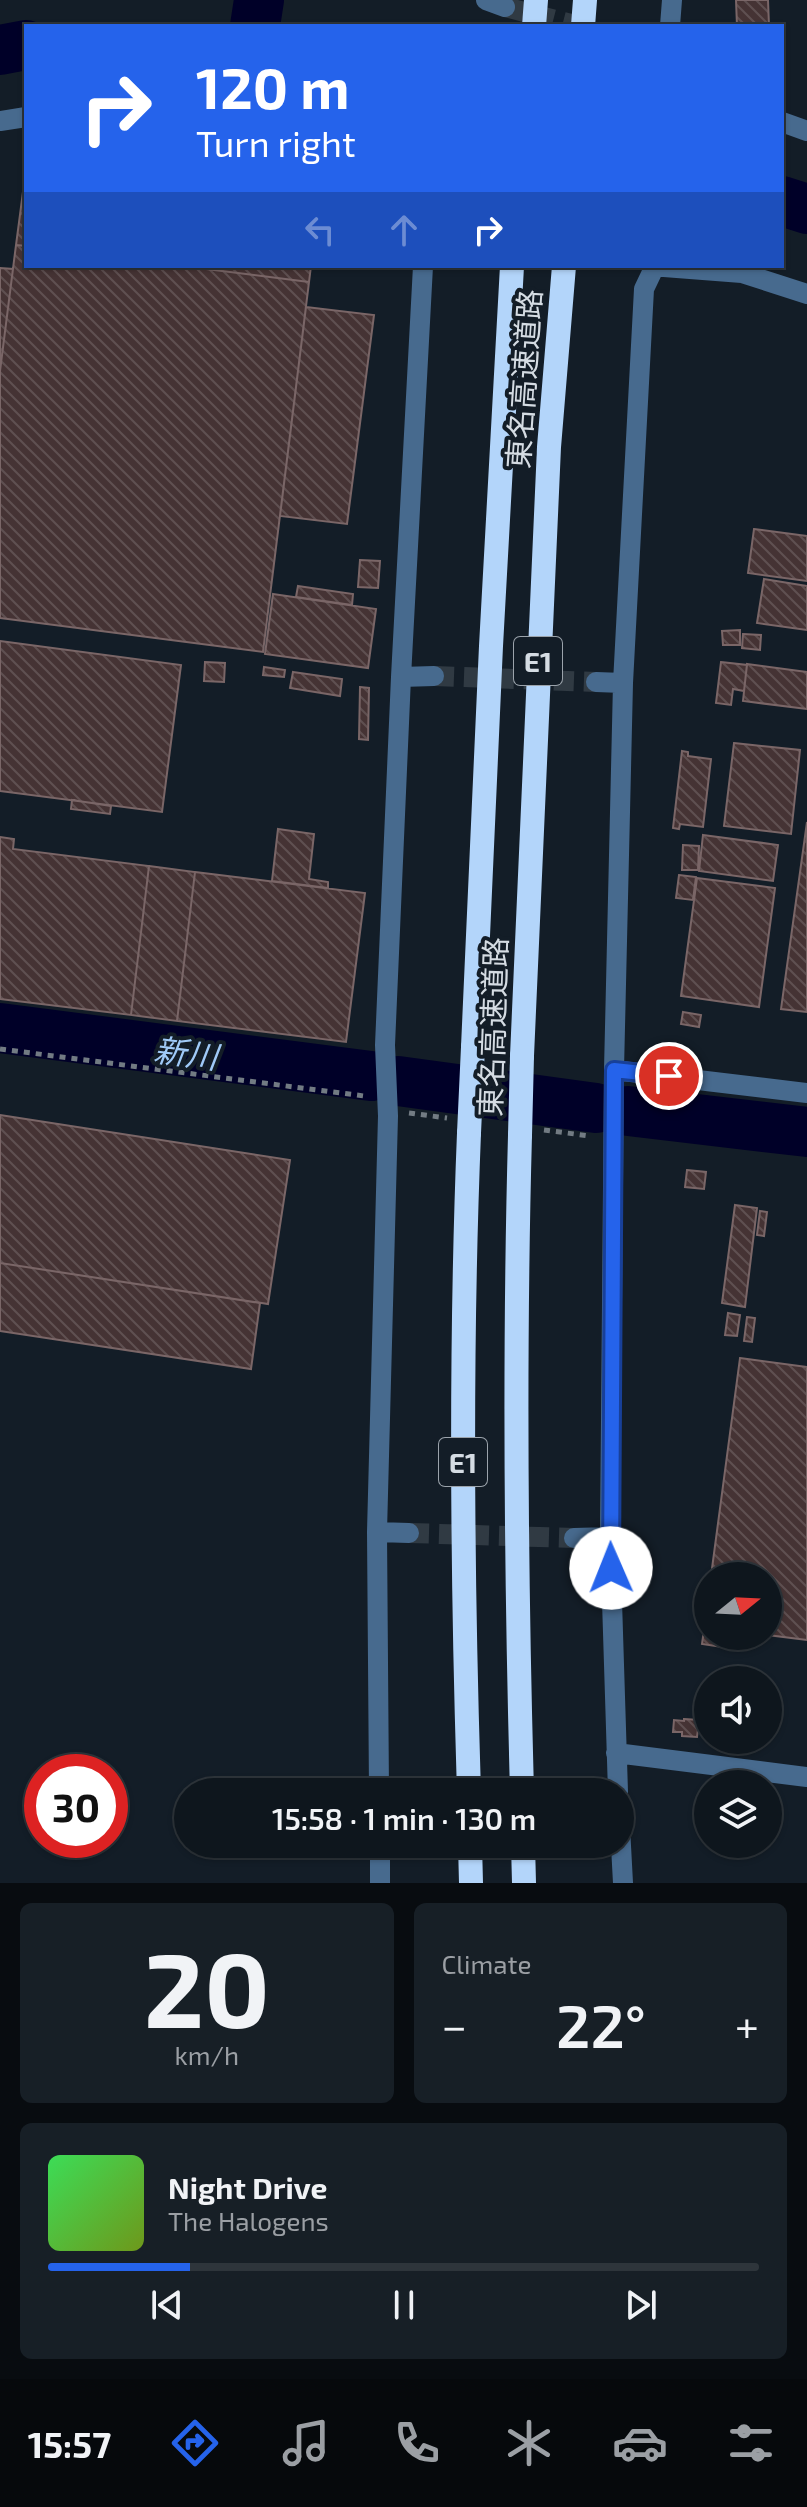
<!DOCTYPE html>
<html lang="en">
<head>
<meta charset="utf-8">
<style>
  body { margin:0; font-family:"Exo 2","Noto Sans JP",sans-serif; background:#171f26; color:#f1f3f6; height:100vh; display:flex; flex-direction:column; font-size:30px; white-space:nowrap }
  * { box-sizing:border-box; margin:0 }
  p { font-size:26px; color:#9b9fa4 }
  .icon { flex:none; width:44px; height:44px; fill:none; stroke:currentColor; stroke-width:2; stroke-linecap:round; stroke-linejoin:round }
  .map { position:relative; height:1883px; overflow:hidden }
  .side { display:flex; flex-direction:column; gap:20px; padding:20px; background:#080c10; flex:1 }
  .side>* { flex:none }
  .hud { position:absolute; left:24px; top:24px; width:760px; height:244px; border-radius:0px; box-shadow:0 2px 6px #0004,0 0 0 2px #2e353b; background:#2563eb; color:#fff; overflow:hidden }
  .needle { width:52px; rotate:72deg }
  .controls { position:absolute; left:694px; top:1562px; display:grid; gap:16px }
  .controls a { display:grid; place-items:center; width:88px; height:88px; border-radius:50%; background:#0e161d; box-shadow:0 2px 6px #0004,0 0 0 2px #2e353b; font-size:40px }
  .speed { position:absolute; left:24px; top:1754px; display:flex; gap:16px; font-size:40px; font-weight:700; text-align:center }
  .speed>* { display:grid; place-content:center; width:104px; height:104px; border-radius:50%; background:#0e161d; box-shadow:0 2px 6px #0004,0 0 0 2px #2e353b; line-height:1 }
  .speed .limit { border:12px solid #d22; background:#fff; color:#111 }
  .pin { position:absolute; display:grid; place-items:center; width:68px; height:68px; color:#fff; margin:-34px; border:4px solid #fff; border-radius:50%; box-shadow:0 2px 8px #0007 }
  .me { position:absolute; width:88px; margin:-44px; rotate:359deg; stroke-linejoin:round; filter:drop-shadow(0 0 6px #0008) }
  .turn { display:flex; align-items:center; gap:28px; height:168px; padding:0 40px; font-size:36px }
  .turn .icon { width:104px; height:104px; stroke-width:2.5 }
  .turn b { display:block; font-size:56px; line-height:68px }
  .lanes { display:flex; align-items:center; height:76px; padding:0 40px; background:#0003; justify-content:center; gap:40px; direction:ltr }
  .lanes .off { opacity:.35 }
  .big { font-size:60px; font-weight:600; line-height:1.1 }
  .side .tile { flex:1; display:flex; flex-direction:column; justify-content:center; gap:12px; min-width:0; padding:0 28px; border-radius:12px; background:#171f26 }
  .side .dial { align-items:center; gap:0 }
  .dial b { font-size:104px; line-height:1 }
  .song { display:flex; align-items:center; gap:24px }
  .cover { width:96px; height:96px; border-radius:12px; background:linear-gradient(135deg,hsl(130 70% 55%),hsl(80 70% 35%)) }
  .played { height:8px; border-radius:4px; background:linear-gradient(90deg,#2563eb 20%,#2e353b 20%) }
  .keys { display:flex; justify-content:space-around; direction:ltr }
  .heat { display:flex; justify-content:space-between; align-items:center; font-size:44px; direction:ltr }
  .side .tiles { flex:1; display:grid; gap:20px; grid-template-columns:1fr 1fr }
  .tile:last-child { grid-column:span 2 }
  .trip { position:absolute; left:174px; top:1778px; width:460px; height:80px; border-radius:40px; background:#0e161d; box-shadow:0 2px 6px #0004,0 0 0 2px #2e353b; font-weight:600; line-height:80px; text-align:center }
  .menu { display:flex; height:128px; justify-content:space-around; align-items:center; background:#06090c; color:#9b9fa4 }
  .menu .icon { width:56px; height:56px }
  .menu .on { color:#2563eb }
  .menu b { font-size:36px; color:#f1f3f6 }
  .map>svg:first-child { display:block }
  .lines { fill:none; stroke-linecap:round; stroke-linejoin:round }
  .river { stroke:#000028; stroke-width:50 }
  .building { fill:url(#building-back-hatch); stroke:#7a6667; stroke-width:2 }
  .minor-tunnel { stroke:#303a43; stroke-width:20; stroke-dasharray:20 10; stroke-linecap:butt }
  .path { stroke:#727b83; stroke-width:5; stroke-dasharray:6 6; stroke-linecap:butt }
  .minor { stroke:#476a8e; stroke-width:20 }
  .highway { stroke:#b3d5fa; stroke-width:24 }
  .highway-bridge { stroke:#b3d5fa; stroke-width:24 }
  .route-casing { stroke:#184099; stroke-width:20 }
  .route { stroke:#2563eb; stroke-width:14 }
  .labels { text-anchor:middle; dominant-baseline:central; stroke-width:8; stroke-linejoin:round; paint-order:stroke }
  .shield { fill:#131d27; stroke:#9ba3ab; stroke-width:2 }
  .shield-label { font-size:28px; font-weight:bold; fill:#d5dce3 }
  .street-label { font-size:30px; fill:#d5dce3; stroke:#131d27 }
  .water-label { font-size:32px; font-style:italic; fill:#a0caf7; stroke:#131d27 }
</style>
</head>
<body>
<div class="map">
<svg width="807" height="1883" viewBox="0 0 807 1883">
  <defs>
    <pattern id="building-back-hatch" width="6" height="6" patternUnits="userSpaceOnUse" patternTransform="scale(2)"><rect width="6" height="6" fill="#453334"/><path d="M-1 5l2 2M0 0l6 6M5-1l2 2" fill="none" stroke="#5f5051"/></pattern>
  </defs>
  <rect width="100%" height="100%" fill="#131d27"/>
  <g class="lines">
    <!-- river -->
    <path class="river" d="M255 26 259 0
      M0 50 26 45
      M782 201 807 209
      M0 1028 371 1076
      M398 1081 596 1108
      M628 1111 807 1132"/>
  </g>
  <!-- building -->
  <path class="building" d="M736 0H768L769 26H737Z
    M26 169V246L16 245Z
    M16 245 26 246V266H182L309 282 263 652 0 618V371Z
    M182 266H311L309 282Z
    M0 268 13 269 0 371Z
    M306 307 374 315 347 524 280 516Z
    M754 529 807 536V581L748 573Z
    M360 560 380 561 378 588 358 587Z
    M764 579 807 586V630L757 623Z
    M298 586 353 594 352 605 296 597Z
    M273 594 376 609 368 668 265 654Z
    M740 630V645H723L722 631Z
    M743 634 761 635 760 650 742 648Z
    M0 641 181 665 162 812 0 791Z
    M205 662 225 663 224 682 204 681Z
    M721 662 747 665 744 691 733 689 731 705 716 703Z
    M747 664 807 672V709L743 701Z
    M264 667 285 670 284 677 263 675Z
    M293 672 342 679 340 696 290 688Z
    M360 687 369 688 368 740 359 739Z
    M734 743 800 750 791 834 724 826Z
    M682 751 688 752V756L711 759 703 827 680 824 679 829 673 828Z
    M72 800 111 806 110 814 71 809Z
    M807 822V1012L781 1009Z
    M278 829 314 834 309 879 328 882V888L272 881Z
    M703 835 778 845 773 881 699 871Z
    M0 837 14 839 13 849 149 866 131 1015 0 999Z
    M683 845 699 846 698 870H682Z
    M149 866 195 872 177 1021 131 1015Z
    M195 872 365 893 346 1042 177 1021Z
    M679 875 696 877 693 900 676 898Z
    M697 878 775 888 759 1007 681 996Z
    M683 1012 701 1015 699 1027 681 1024Z
    M0 1115 290 1160 268 1304 0 1263Z
    M687 1170 706 1172 704 1189 685 1187Z
    M735 1205 757 1208 745 1307 722 1303Z
    M760 1211 767 1212 764 1236 757 1235Z
    M0 1263 260 1303 251 1369 0 1331Z
    M728 1313 740 1315 737 1336 725 1335Z
    M747 1317 755 1318 752 1342 744 1341Z
    M740 1358 807 1367V1640L768 1635V1576H711Z
    M708 1602V1636H724L723 1647 702 1644Z
    M684 1719 699 1720 697 1737 682 1736V1732H673L674 1720 684 1721Z"/>
  <g class="lines">
    <!-- minor-tunnel -->
    <path class="minor-tunnel" d="M505 7 579 26
      M434 676 596 682
      M409 1533 574 1538"/>
    <!-- path -->
    <path class="path" d="M0 1049 364 1096
      M409 1113 447 1118
      M544 1130 590 1136"/>
    <!-- minor -->
    <path class="minor" d="M486 0 505 7
      M670 26 672 0
      M0 121 26 117
      M782 122 807 131
      M651 266 742 273 807 294
      M401 677 434 676
      M596 682 623 683
      M614 1070 807 1093
      M377 1532 409 1533
      M574 1538 610 1537
      M616 1753 807 1777
      M379 1792 377 1532 388 1116 385 1045 401 677 423 266
      M618 1792 610 1537 614 1070 623 683 644 289 654 268
      M620 1827 623 1883
      M380 1844V1883"/>
    <!-- highway -->
    <path class="highway" d="M534 26 536 0
      M583 26 585 0
      M473 1047 491 646 512 266
      M522 1056 549 447 564 266
      M520 1135C514 1354 516 1573 522 1792
      M469 1792C462 1572 460 1353 469 1133
      M470 1844 471 1883
      M523 1844 524 1883"/>
    <!-- highway-bridge -->
    <path class="highway-bridge" d="M469 1133 473 1047
      M520 1135 522 1056"/>
  </g>
  <g class="lines">
    <!-- route casing -->
    <g class="route-casing">
      <path id="route" d="M611 1568 614 1070 669 1076"/>
    </g>
    <!-- route -->
    <use href="#route" class="route"/>
  </g>
  <g class="labels">
    <!-- shield labels -->
    <g class="shield">
      <rect x="514" y="637" width="48" height="48" rx="6"/>
      <rect x="439" y="1438" width="48" height="48" rx="6"/>
    </g>
    <g class="shield-label">
      <text x="538" y="661">E1</text>
      <text x="463" y="1462">E1</text>
    </g>
    <!-- street labels -->
    <g class="street-label">
      <text transform="translate(523 379) rotate(-86)">東名高速道路</text>
      <text transform="translate(492 1027) rotate(-88)">東名高速道路</text>
    </g>
    <!-- water labels -->
    <g class="water-label">
      <text transform="translate(186 1052) rotate(7)">新川</text>
    </g>
  </g>
</svg>
<div class="controls">
<a><svg class="needle" viewBox="-14 -14 28 28"><path d="M0-13l5 13h-10z" fill="#e53935"/><path d="M0 13l5-13h-10z" fill="#9b9fa4"/></svg></a>
<a><svg class="icon" aria-label="sound" viewBox="0 0 24 24"><path d="M4 9h4l5-4v14l-5-4H4zM17 9q2 3 0 6"/></svg></a>
<a><svg class="icon" aria-label="layers" viewBox="0 0 24 24"><path d="M12 4l9 5-9 5-9-5zM3 14l9 5 9-5"/></svg></a>
</div>
<div class="speed"><div class="limit">30</div></div>
<div class="pin" style="left:669px;top:1076px;background:#d93025"><svg class="icon" aria-label="arrive" viewBox="0 0 24 24"><path d="M6 21V4h12l-3 4 3 4H6"/></svg></div>
<svg class="me" style="left:611px;top:1568px" viewBox="-20 -20 40 40"><circle r="19" fill="#fff"/><path d="M0-13L10 11 0 6-10 11z" fill="#2563eb"/></svg>
<div class="trip">15:58 · 1 min · 130 m</div>
<div class="hud">
<div class="turn"><svg class="icon" aria-label="right" viewBox="0 0 24 24"><path d="M7 20v-9h11M14 6l5 5-5 5"/></svg><div><b>120 m</b>Turn right</div></div>
<div class="lanes"><svg class="icon off" aria-label="left" viewBox="0 0 24 24"><path d="M17 20v-9H6M10 6l-5 5 5 5"/></svg><svg class="icon off" aria-label="ahead" viewBox="0 0 24 24"><path d="M12 20V5M6 11l6-6 6 6"/></svg><svg class="icon" aria-label="right" viewBox="0 0 24 24"><path d="M7 20v-9h11M14 6l5 5-5 5"/></svg></div>
</div>
</div>
<section class="side">
<div class="tiles">
<div class="tile dial"><b>20</b><p>km/h</p></div>
<div class="tile"><p>Climate</p>
<div class="heat"><a>−</a><b class="big">22°</b><a>+</a></div>
</div>
<div class="tile">
<div class="song"><i class="cover"></i><div><b>Night Drive</b><p>The Halogens</p></div></div>
<div class="played"></div>
<div class="keys"><svg class="icon" aria-label="previous" viewBox="0 0 24 24"><path d="M18 5L8 12l10 7zM5 5v14"/></svg><svg class="icon" aria-label="pause" viewBox="0 0 24 24"><path d="M8 5v14M16 5v14"/></svg><svg class="icon" aria-label="next" viewBox="0 0 24 24"><path d="M6 5l10 7-10 7zM19 5v14"/></svg></div>
</div>
</div>
</section>
<nav class="menu">
<b>15:57</b>
<svg class="icon on" aria-label="directions" viewBox="0 0 24 24"><path d="M12 3l9 9-9 9-9-9zM9 14v-3h6M13 9l2 2-2 2"/></svg>
<svg class="icon" aria-label="music" viewBox="0 0 24 24"><path d="M9 18V5l10-2v13"/><circle cx="6" cy="18" r="3"/><circle cx="16" cy="16" r="3"/></svg>
<svg class="icon" aria-label="phone" viewBox="0 0 24 24"><path d="M5 4h4l2 5-3 2q2 4 5 5l2-3 5 2v4C11 20 4 13 5 4z"/></svg>
<svg class="icon" aria-label="climate" viewBox="0 0 24 24"><path d="M12 3v18M4 7l16 10M4 17L20 7"/></svg>
<svg class="icon" aria-label="car" viewBox="0 0 24 24"><path d="M5 17H2v-5l4-1 3-4h7l3 4 3 1v5h-3M9 17h6M6 11h13"/><circle cx="7" cy="17" r="2"/><circle cx="17" cy="17" r="2"/></svg>
<svg class="icon" aria-label="filters" viewBox="0 0 24 24"><path d="M4 7h16M4 17h16"/><circle cx="9" cy="7" r="2"/><circle cx="15" cy="17" r="2"/></svg>
</nav>
</body>
</html>
